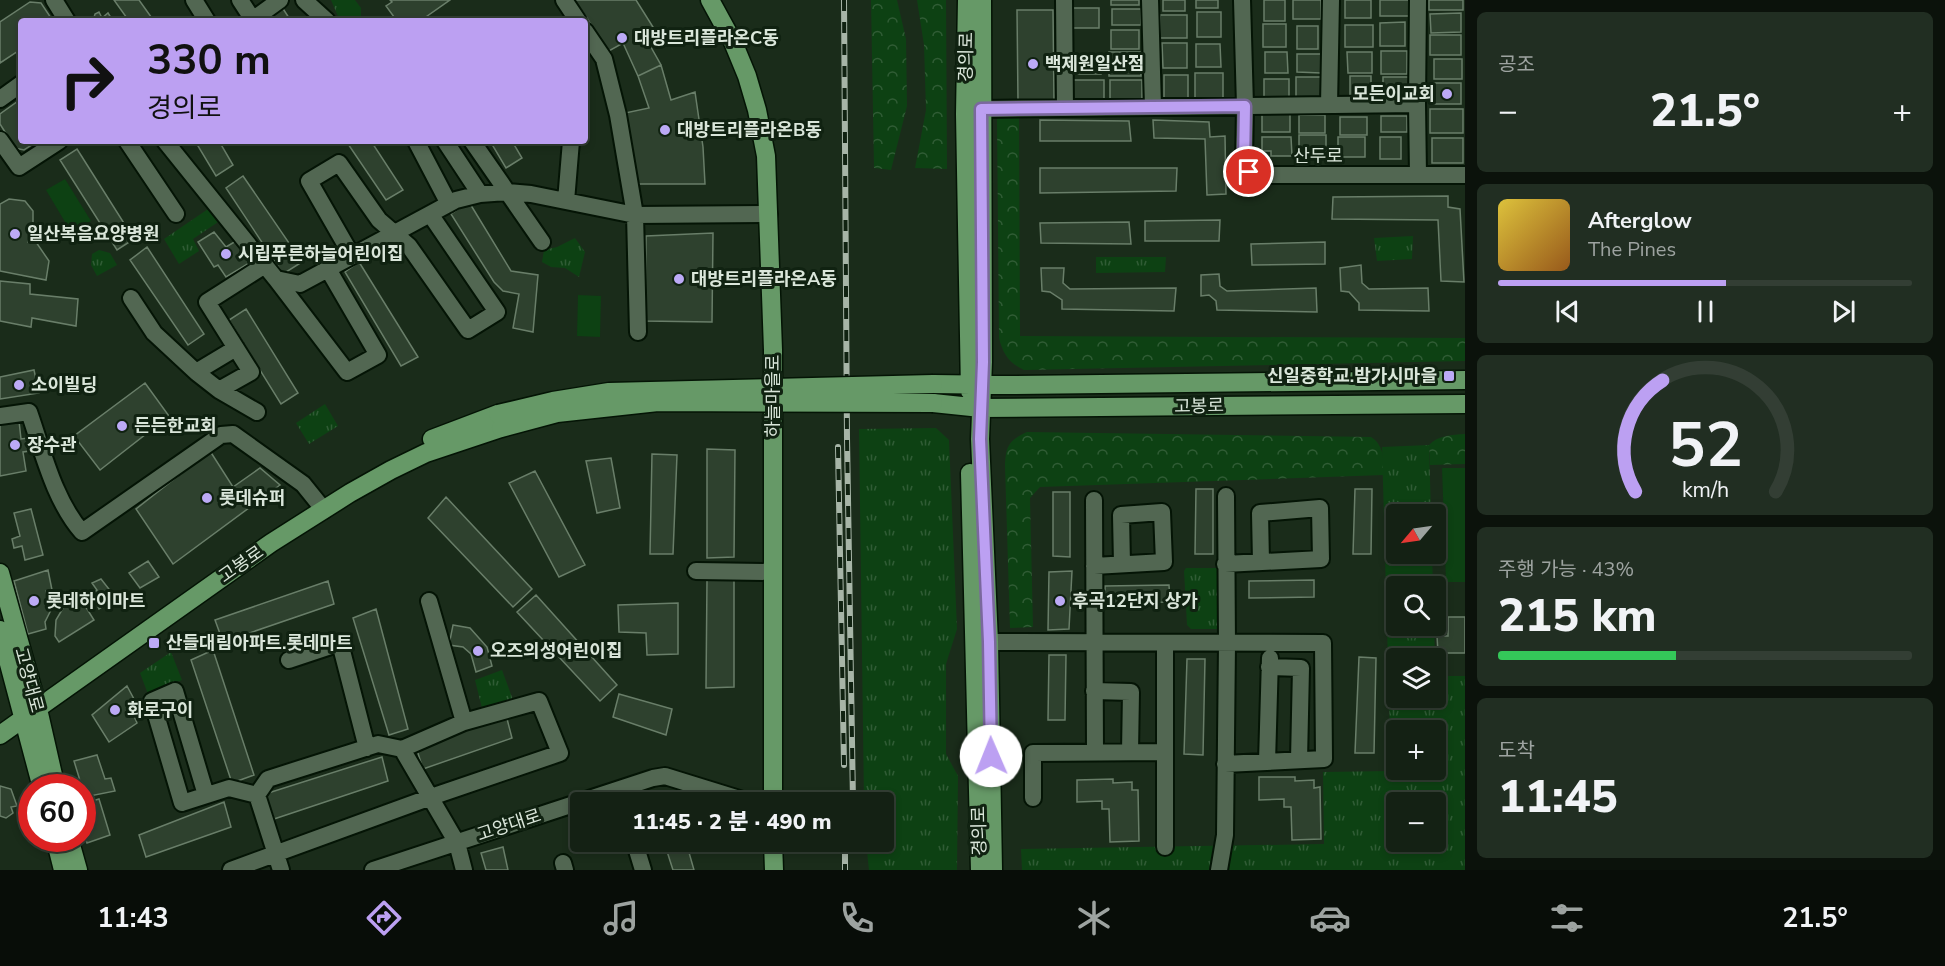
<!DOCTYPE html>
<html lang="ko">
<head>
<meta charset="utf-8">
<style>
  body { margin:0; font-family:"Nunito Sans","Noto Sans KR",sans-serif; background:#212e22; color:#f1f3f6; height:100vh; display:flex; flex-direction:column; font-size:22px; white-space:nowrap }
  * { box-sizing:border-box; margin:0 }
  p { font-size:20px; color:#9da3a0 }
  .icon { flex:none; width:33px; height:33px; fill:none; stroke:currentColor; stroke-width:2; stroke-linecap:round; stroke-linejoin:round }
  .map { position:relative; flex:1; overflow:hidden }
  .details { display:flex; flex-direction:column; gap:12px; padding:12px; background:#0b120b; width:480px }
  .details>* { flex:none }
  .top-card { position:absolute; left:18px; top:18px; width:570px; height:126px; border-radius:6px; box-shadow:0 3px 9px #0003,0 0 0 2px #333e34; background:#bca0f2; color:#111; overflow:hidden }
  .needle { width:39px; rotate:241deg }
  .controls { position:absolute; left:1386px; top:504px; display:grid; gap:12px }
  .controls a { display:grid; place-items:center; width:60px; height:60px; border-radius:6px; background:#142114; box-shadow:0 3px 9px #0003,0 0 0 2px #333e34; font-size:30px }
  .speed { position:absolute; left:18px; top:774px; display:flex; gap:12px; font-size:30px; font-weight:700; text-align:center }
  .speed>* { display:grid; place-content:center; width:78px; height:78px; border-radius:50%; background:#142114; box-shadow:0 3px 9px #0003,0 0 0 2px #333e34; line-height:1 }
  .speed .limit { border:9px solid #d22; background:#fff; color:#111 }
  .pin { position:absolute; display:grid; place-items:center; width:51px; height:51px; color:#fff; margin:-26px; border:3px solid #fff; border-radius:50%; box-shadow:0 2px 6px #0007 }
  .me { position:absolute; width:66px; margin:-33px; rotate:359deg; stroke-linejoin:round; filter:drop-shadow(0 0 4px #0008) }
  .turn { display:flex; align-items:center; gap:21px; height:126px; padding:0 30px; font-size:27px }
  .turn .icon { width:78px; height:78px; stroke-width:2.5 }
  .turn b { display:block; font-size:42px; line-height:51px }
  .big { font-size:45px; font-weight:800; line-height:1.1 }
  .details .card { flex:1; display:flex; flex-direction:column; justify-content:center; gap:9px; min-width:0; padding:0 21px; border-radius:9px; background:#212e22 }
  .details .dial { align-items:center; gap:0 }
  .dial svg { height:156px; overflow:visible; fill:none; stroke:#333e34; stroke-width:7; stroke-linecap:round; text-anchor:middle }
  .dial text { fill:#f1f3f6; stroke:none }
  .song { display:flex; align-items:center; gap:18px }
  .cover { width:72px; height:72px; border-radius:9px; background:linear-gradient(135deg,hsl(50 70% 55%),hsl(30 70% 35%)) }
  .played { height:6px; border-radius:3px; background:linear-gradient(90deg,#bca0f2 55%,#333e34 55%) }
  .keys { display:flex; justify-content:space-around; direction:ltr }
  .heat { display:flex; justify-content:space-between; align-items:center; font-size:33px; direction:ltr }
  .charge { height:9px; border-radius:4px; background:linear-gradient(90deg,#34c759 43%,#333e34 0) }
  .trip { position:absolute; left:570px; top:792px; width:324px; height:60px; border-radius:6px; background:#142114; box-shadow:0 3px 9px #0003,0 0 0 2px #333e34; font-weight:800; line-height:60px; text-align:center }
  .tabs { display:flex; height:96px; justify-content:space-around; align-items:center; background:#080d08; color:#9da3a0 }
  .tabs .icon { width:42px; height:42px }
  .tabs .on { color:#bca0f2 }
  .tabs b { font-size:27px; color:#f1f3f6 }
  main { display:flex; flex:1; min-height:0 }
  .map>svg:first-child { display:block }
  .grass { fill:#0d4113 }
  .forest { fill:url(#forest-crowns) }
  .park { fill:url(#park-tufts); fill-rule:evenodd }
  .building { fill:#2e412e; stroke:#697e69; stroke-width:1.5 }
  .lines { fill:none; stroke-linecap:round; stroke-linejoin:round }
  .minor-casing { stroke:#041405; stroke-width:20 }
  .major-casing { stroke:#041405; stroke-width:21 }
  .minor { stroke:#526752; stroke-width:16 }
  .major { stroke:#669967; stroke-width:18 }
  .rail-casing { stroke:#a7b5a7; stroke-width:6 }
  .rail { stroke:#102211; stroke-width:4; stroke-dasharray:11; stroke-linecap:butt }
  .major-bridge-casing { stroke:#041405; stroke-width:21; stroke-linecap:butt }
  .major-bridge { stroke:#669967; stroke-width:18 }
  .route-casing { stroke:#7a689d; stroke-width:15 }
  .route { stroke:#bca0f2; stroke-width:10 }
  .poi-dot { fill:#bcaaf6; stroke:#102211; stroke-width:2 }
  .labels { text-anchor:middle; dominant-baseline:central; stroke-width:6; stroke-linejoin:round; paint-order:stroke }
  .poi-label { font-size:18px; font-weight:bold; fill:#dae6da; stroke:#102211; text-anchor:start }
  .street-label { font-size:18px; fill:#dae6da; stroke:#102211 }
</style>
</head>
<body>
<main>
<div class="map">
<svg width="1465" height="870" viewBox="0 0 1465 870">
  <defs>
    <pattern id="forest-crowns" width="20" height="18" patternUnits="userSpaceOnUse" patternTransform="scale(1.5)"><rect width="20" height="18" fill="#0d4113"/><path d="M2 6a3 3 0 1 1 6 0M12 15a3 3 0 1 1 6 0" fill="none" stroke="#305c35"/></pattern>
    <pattern id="park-tufts" width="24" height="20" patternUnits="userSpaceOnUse" patternTransform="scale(1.5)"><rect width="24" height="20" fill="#0d4113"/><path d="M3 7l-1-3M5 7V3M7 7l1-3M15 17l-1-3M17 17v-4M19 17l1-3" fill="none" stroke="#305c35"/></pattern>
  </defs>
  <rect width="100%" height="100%" fill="#1a2c1a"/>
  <!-- grass -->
  <path class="grass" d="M65 179 91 221 71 232 46 190Z
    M578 295 601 296 600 337 577 336Z
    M1442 468H1465V582H1446Z"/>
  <!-- forest -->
  <path class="forest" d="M871 0H897L906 39 907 106 891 170 874 168Z
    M917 0H946L947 169 915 168 926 110 924 45Z
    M1019 117 1020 336 1465 338V361L1024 370C1009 363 1003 354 999 338L997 118Z
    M1027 432 1371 437C1385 446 1383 460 1384 475L1040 487 1030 498 1033 627 1010 628 1005 466C1006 446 1008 441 1027 432Z
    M1465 434V464L1430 465 1429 445C1438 435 1452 435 1465 434Z"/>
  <!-- park -->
  <path class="park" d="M331 0H355L361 8V21H340Z
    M211 207 221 220 193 239 199 251 179 264 164 239Z
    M1413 236 1412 259 1377 261 1374 238Z
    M575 238 585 252 579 277 565 268 551 267 542 262 544 250 557 247Z
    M99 250 110 253 117 265 97 276 91 265 92 254Z
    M1096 257H1166L1165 272 1096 273Z
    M325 404 338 426 309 444 296 423Z
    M936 428 949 440 957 629 946 664V754L958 776 957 870H869L866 842H884V802H864L859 429Z
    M1429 445 1431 514H1396V554H1432L1433 586H1396V626H1434L1435 658H1396V698H1436V676H1465V870H1022L1021 849 1324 844 1323 772 1391 771 1382 447ZM1396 730H1436V770H1396ZM1396 802H1436V842H1396Z
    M1186 568H1219L1221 629H1191L1187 625 1184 571Z
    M171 652 182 680 148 694 140 673Z
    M502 670 513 700 482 708 475 680Z"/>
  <!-- building -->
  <path class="building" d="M114 0H139L154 21H129Z
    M390 0H450L420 21H397L386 6 392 2Z
    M574 0H636L653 27 643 33 661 65 638 76 623 43 607 52 587 18Z
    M1111 0H1139V5H1111Z
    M1163 0H1185V11H1163Z
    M1196 0H1218V8H1196Z
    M1264 0H1285V21H1264Z
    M1293 0H1321V19H1293Z
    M1345 0H1371V18H1345Z
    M1380 0H1409V16H1380Z
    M1429 0H1463V10H1429Z
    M30 2 41 3 53 21H21V49L0 63V22Z
    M280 4 291 21H264Z
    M1072 8H1099V28H1072Z
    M1112 9H1141V25H1112Z
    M1017 10H1053L1054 101H1018Z
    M99 12 102 18 108 13 113 21H93L95 14Z
    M1197 12H1221V37H1197Z
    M1461 13V32L1431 33 1430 14Z
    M1160 15H1187V38H1160Z
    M1405 22V46H1380V23Z
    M1263 24H1286V47H1263Z
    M1345 25H1373V47H1345Z
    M1297 26H1318V49H1297Z
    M1111 30H1139V49H1111Z
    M1430 35H1461V55H1430Z
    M1162 43H1187V68H1163Z
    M1196 44H1220L1221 67H1196Z
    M1381 51H1407V74H1381Z
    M1109 52H1140L1141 76H1109Z
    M1265 52H1287L1288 73H1265Z
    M1347 52H1372V73H1348Z
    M1297 54H1321V73L1297 72Z
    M1069 55H1101V74H1069Z
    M1434 59H1462V79H1434Z
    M661 65 671 100 695 92 703 147 705 184H637L625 113 649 108 638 76Z
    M1195 73H1223V99H1195Z
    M1164 75H1188V98H1164Z
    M1350 76H1371V97H1350Z
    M1296 77H1322V98H1296Z
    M1383 77H1411L1412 93 1405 100H1383Z
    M1264 79H1289V98H1264Z
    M1070 80H1104V99H1070Z
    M1110 80H1142V101H1110Z
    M1433 83H1461V104H1433Z
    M21 99V141H38L24 150 15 148 0 124V114Z
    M1430 109H1463V133H1430Z
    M1262 112H1290V132H1262Z
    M1299 115H1325V133H1299Z
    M1381 116H1407V132H1381Z
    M1340 117H1367V135H1340Z
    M1040 120 1129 121 1131 141H1040Z
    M1153 120 1209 122 1210 137 1225 136 1226 194 1207 195 1205 139 1154 138Z
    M1299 135H1326V152H1321V158H1299Z
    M1262 137H1291L1292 156H1271V151H1262Z
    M1338 137H1365V157H1338Z
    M1380 137H1401V159H1380Z
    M1432 138H1463V163H1432Z
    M195 141H219L233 165 216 176Z
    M346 141H371L403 190 386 200Z
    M490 141H512L522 158 506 168Z
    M77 149 134 239 117 250 60 160Z
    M1040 168H1177L1176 191 1040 193Z
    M243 176 302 262 283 274 226 188Z
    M1448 196V207L1460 209 1464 282 1441 281 1438 220 1332 219 1333 197Z
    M9 199 25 201 33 211V226L28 242H36L49 261 46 280 0 271V204Z
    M469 202 511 271 538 275 533 332 513 328 519 294 503 291 494 282 451 214Z
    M1220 220 1219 241H1145V221Z
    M1129 222 1131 244 1041 243 1040 223Z
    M214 232 226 247 236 241 251 262 226 277 218 265 214 267 198 242Z
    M713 233 712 322 645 321 646 236Z
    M1325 242V264L1252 265 1251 244Z
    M147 247 204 334 188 345 130 260Z
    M359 262 418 357 401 366 345 272Z
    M1361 265 1362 283 1369 289 1428 288 1429 311 1359 310V303L1349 292 1341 291 1340 268Z
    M1041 268H1064L1063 283 1070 289 1176 288 1174 311 1062 309V300L1050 292 1042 291Z
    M1219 274 1220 286 1227 291 1316 288 1317 312 1217 310 1216 301 1209 295 1201 296V275Z
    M0 281 30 284V294L78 299 76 326 32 318 31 327 0 321Z
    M246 309 298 393 281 404 229 320Z
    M34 370 39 393 0 399V377Z
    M145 383 169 416 100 470 74 436Z
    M19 421 21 439 28 438 30 451 23 452 26 471 0 476V425Z
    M707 449 735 450 734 557 707 558Z
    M210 451 233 487 260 468 280 485 173 564 136 509Z
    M652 454 677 455 673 554H650Z
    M611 458 620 508 597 513 586 461Z
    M535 471 585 565 559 577 509 483Z
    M1196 489H1213V554H1195Z
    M1355 489H1372L1371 554H1353Z
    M1053 492H1070V557L1053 556Z
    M446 497 532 589 513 607 428 518Z
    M31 509 43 555 25 560 22 546 14 548 12 539 20 536 14 513Z
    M148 561 159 577 140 588 129 573Z
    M48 570 52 590 46 591 51 610 45 622 46 629 28 634 14 581Z
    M1072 571 1069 629 1048 630 1049 572Z
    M101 579 116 598 99 609 92 594 97 590 92 583Z
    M734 579V687L706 688 707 580Z
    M1314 580V597L1249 598V581Z
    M328 581 334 604 223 642 215 620Z
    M1169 585 1170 602 1105 603V586Z
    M77 593 94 620 59 642 55 636 56 620 69 598Z
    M536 595 617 685 600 701 517 612Z
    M678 603V654L647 655 646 633 619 632 618 605Z
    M376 609 408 729 389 735 353 618Z
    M1448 617H1465V653H1438L1437 636H1448Z
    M453 625 470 628 487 647 492 666 476 672 471 654 463 647 449 645Z
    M213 650 254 775 232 783 191 660Z
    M1049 655H1066L1065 720H1048Z
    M1359 657 1376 658 1374 753H1355Z
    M1187 659H1205L1203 755 1184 754Z
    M127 686 135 701 129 704 137 723 109 742 92 715Z
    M619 694 672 709 666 735 613 717Z
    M506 715 512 738 423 769 416 747Z
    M97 755 105 779 111 778 115 791 85 797 74 761Z
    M382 757 388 781 274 819 265 794Z
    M1259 777H1295V781L1314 780V788L1320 787 1321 839 1292 840 1291 807H1284V799L1259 800Z
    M1113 779V783L1132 782V790H1138L1139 841 1110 842 1109 809H1102V801L1077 802V780Z
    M0 786 11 789 17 806 11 807 13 813 6 818 0 816Z
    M99 799 110 835 87 843 82 826V804Z
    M224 802 231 827 146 857 139 835Z
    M664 842H686L694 870H673Z
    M503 847 508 870H486L481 853Z"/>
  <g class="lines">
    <!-- minor casing -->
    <g class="minor-casing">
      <path id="minor" d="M54 0 67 21
        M194 0 207 21
        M240 0 253 20
        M304 0 327 21
        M564 0 578 21
        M1064 0 1065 108
        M1150 0 1153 107
        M1242 0 1245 106 1244 163 1249 172 1257 175H1465
        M251 21 280 0
        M585 31 604 59 618 115 635 215 638 332
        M0 99 21 84
        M1329 105 1331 0
        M981 109 1417 104
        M0 140 19 167 59 141
        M127 141 176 214
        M165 141 276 279 300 284 456 200 480 194 507 192 531 194 635 215 769 214
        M416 141 449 204
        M445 141 480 194
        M472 141 542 242
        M1418 175 1417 104 1418 0
        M566 201 571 141
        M352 256 309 181 339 163 379 220 409 246 468 330 497 312 430 214
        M276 279 347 372 378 355 328 269
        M131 298 154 333 196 372 219 390 257 412
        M196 372 236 348
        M219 390 251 372 207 302 265 265
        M0 416 29 412C43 452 54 500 82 532L221 435 233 434 303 484 324 510
        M1094 500 1095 752
        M1225 564 1321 559 1320 508 1260 513 1261 562
        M1094 566 1164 562 1162 512 1121 515 1122 564
        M696 571 773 572
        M429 601 464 722
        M989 642 1323 643 1324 759 1225 764
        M289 660 340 643 367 748
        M1269 667 1301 668 1299 760
        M1094 691 1131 692 1130 752
        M1267 762 1270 658
        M206 795 175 691 152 701 182 803 229 788 257 795
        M1033 798V753L1165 752
        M636 847 643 870
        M1165 847V643
        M563 863 565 870
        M231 870 431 797 560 753 539 701 464 722 402 749
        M281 870 257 795 268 779 378 744 402 749 457 843 464 870
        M373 870 653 778 665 776 749 802
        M1219 870 1225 835 1227 644 1226 496"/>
    </g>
    <!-- major casing -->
    <g class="major-casing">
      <path id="major" d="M710 0 733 42 747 76 757 110 766 156 773 350V802
        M967 0 965 114 970 391
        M982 0 983 362 980 439 989 642 993 870
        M933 384 1008 385 1465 380
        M933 403 981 408 1465 404
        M432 439 498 414
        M970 473 980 870
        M0 573 38 709 56 788
        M0 630 42 788
        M0 735 271 543 350 493 391 470 426 453 501 428
        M55 838 63 870
        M69 838 78 870
        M773 842 774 870"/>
    </g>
    <!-- minor -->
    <use href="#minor" class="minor"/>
    <!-- major -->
    <use href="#major" class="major"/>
    <!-- rail casing -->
    <g class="rail-casing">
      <path id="rail" d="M844 0 847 438 853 802
        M838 447 844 765
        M845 842V870"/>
    </g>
    <!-- rail -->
    <use href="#rail" class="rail"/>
    <!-- major-bridge casing -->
    <g class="major-bridge-casing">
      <path id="major-bridge" d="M498 414 553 401 609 392 933 384
        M501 428 557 413 658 402 933 403"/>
    </g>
    <!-- major-bridge -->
    <use href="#major-bridge" class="major-bridge"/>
  </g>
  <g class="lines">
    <!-- route casing -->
    <g class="route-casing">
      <path id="route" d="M991 756 989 642 980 439 983 362 981 109 1245 106 1244 163 1249 172"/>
    </g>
    <!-- route -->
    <use href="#route" class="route"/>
  </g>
  <!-- markers -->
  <g class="poi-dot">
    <circle cx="622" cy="38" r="6"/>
    <circle cx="1033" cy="64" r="6"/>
    <circle cx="1447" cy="94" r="6"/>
    <circle cx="665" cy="130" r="6"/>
    <circle cx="15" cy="234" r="6"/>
    <circle cx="226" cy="254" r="6"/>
    <circle cx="679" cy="279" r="6"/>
    <rect x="1443" y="370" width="12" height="12" rx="3"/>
    <circle cx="19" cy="385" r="6"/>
    <circle cx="122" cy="426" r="6"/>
    <circle cx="15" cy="445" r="6"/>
    <circle cx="207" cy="498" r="6"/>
    <circle cx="34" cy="601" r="6"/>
    <circle cx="1060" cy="601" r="6"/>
    <rect x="148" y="637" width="12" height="12" rx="3"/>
    <circle cx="478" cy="651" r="6"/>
    <circle cx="115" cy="710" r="6"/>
  </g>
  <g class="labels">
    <!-- poi labels -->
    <g class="poi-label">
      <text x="634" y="38">대방트리플라온C동</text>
      <text x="1045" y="64">백제원일산점</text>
      <text x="1435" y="94" text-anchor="end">모든이교회</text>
      <text x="677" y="130">대방트리플라온B동</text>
      <text x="27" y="234">일산복음요양병원</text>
      <text x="238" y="254">시립푸른하늘어린이집</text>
      <text x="691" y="279">대방트리플라온A동</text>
      <text x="1437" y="376" text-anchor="end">신일중학교.밤가시마을</text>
      <text x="31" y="385">소이빌딩</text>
      <text x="134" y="426">든든한교회</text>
      <text x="27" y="445">장수관</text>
      <text x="219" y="498">롯데슈퍼</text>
      <text x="46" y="601">롯데하이마트</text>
      <text x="1072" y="601">후곡12단지 상가</text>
      <text x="166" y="643">산들대림아파트.롯데마트</text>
      <text x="490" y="651">오즈의성어린이집</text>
      <text x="127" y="710">화로구이</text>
    </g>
    <!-- street labels -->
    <g class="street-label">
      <text transform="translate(966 57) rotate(-89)">경의로</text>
      <text x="1318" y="156">산두로</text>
      <text transform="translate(773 396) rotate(-90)">하늘마을로</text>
      <text transform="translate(1199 406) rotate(-1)">고봉로</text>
      <text transform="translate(241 564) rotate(-35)">고봉로</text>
      <text transform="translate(29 680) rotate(75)">고양대로</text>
      <text transform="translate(509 825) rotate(-18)">고양대로</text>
      <text transform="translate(979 831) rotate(-91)">경의로</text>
    </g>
  </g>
</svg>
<div class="controls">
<a><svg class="needle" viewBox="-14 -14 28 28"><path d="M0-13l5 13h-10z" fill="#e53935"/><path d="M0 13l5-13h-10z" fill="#9da3a0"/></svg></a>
<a><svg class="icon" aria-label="search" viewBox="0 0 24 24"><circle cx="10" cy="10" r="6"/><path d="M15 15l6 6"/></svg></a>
<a><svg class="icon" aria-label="layers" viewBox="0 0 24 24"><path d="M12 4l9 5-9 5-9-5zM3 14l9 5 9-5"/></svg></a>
<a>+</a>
<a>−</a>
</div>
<div class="speed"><div class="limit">60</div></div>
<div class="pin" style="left:1249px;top:172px;background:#d93025"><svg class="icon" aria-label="arrive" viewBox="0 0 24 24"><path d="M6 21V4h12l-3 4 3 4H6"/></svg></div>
<svg class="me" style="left:991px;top:756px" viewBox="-20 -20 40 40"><circle r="19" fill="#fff"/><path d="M0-13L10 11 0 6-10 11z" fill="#bca0f2"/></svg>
<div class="trip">11:45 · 2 분 · 490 m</div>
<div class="top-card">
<div class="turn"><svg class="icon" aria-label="right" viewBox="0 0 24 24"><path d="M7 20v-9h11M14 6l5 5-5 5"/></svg><div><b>330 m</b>경의로</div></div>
</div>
</div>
<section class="details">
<div class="card"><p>공조</p>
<div class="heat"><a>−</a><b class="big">21.5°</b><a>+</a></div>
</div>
<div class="card">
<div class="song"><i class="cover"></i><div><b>Afterglow</b><p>The Pines</p></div></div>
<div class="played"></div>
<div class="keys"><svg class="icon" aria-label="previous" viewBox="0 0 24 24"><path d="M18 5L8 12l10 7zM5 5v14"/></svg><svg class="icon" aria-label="pause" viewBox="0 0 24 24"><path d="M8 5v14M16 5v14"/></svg><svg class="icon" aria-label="next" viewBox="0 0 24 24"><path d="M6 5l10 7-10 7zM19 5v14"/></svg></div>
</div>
<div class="card dial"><svg viewBox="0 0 100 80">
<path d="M14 69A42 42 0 1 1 86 69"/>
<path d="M14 69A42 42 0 0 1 28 12" stroke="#bca0f2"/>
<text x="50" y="56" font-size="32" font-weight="700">52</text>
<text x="50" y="72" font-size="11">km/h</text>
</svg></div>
<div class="card"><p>주행 가능 · 43%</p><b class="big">215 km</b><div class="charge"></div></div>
<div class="card"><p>도착</p><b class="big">11:45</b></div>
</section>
</main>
<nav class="tabs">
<b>11:43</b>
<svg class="icon on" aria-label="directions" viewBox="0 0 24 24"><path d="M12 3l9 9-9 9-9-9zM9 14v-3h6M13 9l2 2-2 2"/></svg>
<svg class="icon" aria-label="music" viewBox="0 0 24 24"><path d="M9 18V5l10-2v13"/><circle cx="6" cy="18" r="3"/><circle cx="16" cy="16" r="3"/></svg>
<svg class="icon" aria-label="phone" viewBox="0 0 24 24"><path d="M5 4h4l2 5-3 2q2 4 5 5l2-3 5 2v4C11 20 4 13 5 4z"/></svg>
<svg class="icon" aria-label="climate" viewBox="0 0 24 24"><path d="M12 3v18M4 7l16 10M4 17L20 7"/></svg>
<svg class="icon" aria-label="car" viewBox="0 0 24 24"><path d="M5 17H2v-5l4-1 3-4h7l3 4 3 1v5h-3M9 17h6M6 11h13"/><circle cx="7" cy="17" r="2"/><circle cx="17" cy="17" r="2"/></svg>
<svg class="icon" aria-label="filters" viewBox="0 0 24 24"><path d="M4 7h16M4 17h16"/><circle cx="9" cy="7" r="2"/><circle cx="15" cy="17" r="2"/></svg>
<b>21.5°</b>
</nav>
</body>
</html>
